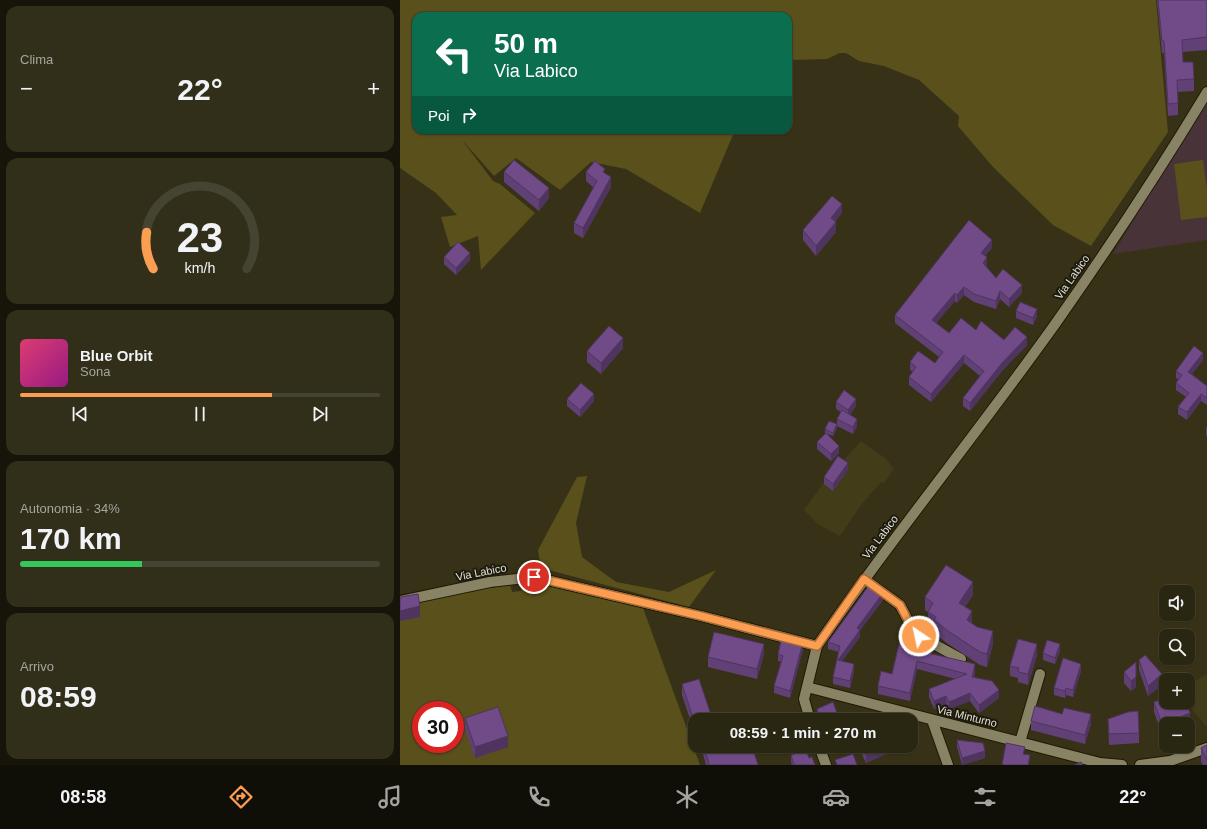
<!DOCTYPE html>
<html lang="it">
<head>
<meta charset="utf-8">
<style>
  body { margin:0; font-family:Helvetica,sans-serif; background:#312e1a; color:#f1f3f6; height:100vh; display:flex; flex-direction:column; font-size:15px; white-space:nowrap }
  * { box-sizing:border-box; margin:0 }
  p { font-size:13px; color:#a5a59f }
  .icon { flex:none; width:22px; height:22px; fill:none; stroke:currentColor; stroke-width:2; stroke-linecap:round; stroke-linejoin:round }
  .map { position:relative; flex:1; overflow:hidden }
  .panel { display:flex; flex-direction:column; gap:6px; padding:6px; background:#171509; width:400px }
  .panel>* { flex:none }
  .guide { position:absolute; left:12px; top:12px; width:380px; height:122px; border-radius:12px; box-shadow:0 1px 3px #0004,0 0 0 1px #454331; background:#0b6e4f; color:#fff; overflow:hidden }
  .controls { position:absolute; left:759px; top:585px; display:grid; gap:8px }
  .controls a { display:grid; place-items:center; width:36px; height:36px; border-radius:8px; background:#292611; box-shadow:0 1px 3px #0004,0 0 0 1px #454331; font-size:20px }
  .speed { position:absolute; left:12px; top:701px; display:flex; gap:8px; font-size:20px; font-weight:700; text-align:center }
  .speed>* { display:grid; place-content:center; width:52px; height:52px; border-radius:50%; background:#292611; box-shadow:0 1px 3px #0004,0 0 0 1px #454331; line-height:1 }
  .speed .limit { border:6px solid #d22; background:#fff; color:#111 }
  .pin { position:absolute; display:grid; place-items:center; width:34px; height:34px; color:#fff; margin:-17px; border:2px solid #fff; border-radius:50%; box-shadow:0 1px 4px #0007 }
  .me { position:absolute; width:44px; margin:-22px; rotate:326deg; stroke-linejoin:round; filter:drop-shadow(0 0 3px #0008) }
  .turn { display:flex; align-items:center; gap:14px; height:84px; padding:0 16px; font-size:18px }
  .turn .icon { width:52px; height:52px; stroke-width:2.5 }
  .turn b { display:block; font-size:28px; line-height:34px }
  .then { display:flex; align-items:center; height:38px; padding:0 16px; background:#0003; gap:8px; font-size:15px }
  .big { font-size:30px; font-weight:800; line-height:1.1 }
  .panel .widget { flex:1; display:flex; flex-direction:column; justify-content:center; gap:6px; min-width:0; padding:0 14px; border-radius:12px; background:#312e1a }
  .panel .dial { align-items:center; gap:0 }
  .dial svg { height:104px; overflow:visible; fill:none; stroke:#454331; stroke-width:7; stroke-linecap:round; text-anchor:middle }
  .dial text { fill:#f1f3f6; stroke:none }
  .song { display:flex; align-items:center; gap:12px }
  .cover { width:48px; height:48px; border-radius:6px; background:linear-gradient(135deg,hsl(340 70% 55%),hsl(310 70% 35%)) }
  .played { height:4px; border-radius:2px; background:linear-gradient(90deg,#fb9e51 70%,#454331 70%) }
  .keys { display:flex; justify-content:space-around; direction:ltr }
  .heat { display:flex; justify-content:space-between; align-items:center; font-size:22px; direction:ltr }
  .charge { height:6px; border-radius:3px; background:linear-gradient(90deg,#34c759 34%,#454331 0) }
  .trip { position:absolute; left:288px; top:713px; width:230px; height:40px; border-radius:12px; background:#292611; box-shadow:0 1px 3px #0004,0 0 0 1px #454331; font-weight:800; line-height:40px; text-align:center }
  .tabs { display:flex; height:64px; justify-content:space-around; align-items:center; background:#100f07; color:#a5a59f }
  .tabs .icon { width:28px; height:28px }
  .tabs .current { color:#fb9e51 }
  .tabs b { font-size:18px; color:#f1f3f6 }
  main { display:flex; flex:1; min-height:0 }
  .map>svg:first-child { display:block }
  .built { fill:#423c19 }
  .education { fill:#473338 }
  .green { fill:#59501b; fill-rule:evenodd }
  .water { fill:#001c28 }
  .lines { fill:none; stroke-linecap:round; stroke-linejoin:round }
  .minor-casing { stroke:#1e1901; stroke-width:12 }
  .minor { stroke:#888365; stroke-width:10 }
  .wall { fill:#604075 }
  .shaded-wall { fill:#4e345f }
  .building { fill:#704b88; stroke:#4e345f }
  .route-casing { stroke:#a36735; stroke-width:10 }
  .route { stroke:#fb9e51; stroke-width:7 }
  .labels { text-anchor:middle; dominant-baseline:central; stroke-width:4; stroke-linejoin:round; paint-order:stroke }
  .street-label { font-size:11px; fill:#e4e1d1; stroke:#1c1a0e }
</style>
</head>
<body>
<main>
<section class="panel">
<div class="widget"><p>Clima</p>
<div class="heat"><a>−</a><b class="big">22°</b><a>+</a></div>
</div>
<div class="widget dial"><svg viewBox="0 0 100 80">
<path d="M14 69A42 42 0 1 1 86 69"/>
<path d="M14 69A42 42 0 0 1 9 41" stroke="#fb9e51"/>
<text x="50" y="56" font-size="32" font-weight="700">23</text>
<text x="50" y="72" font-size="11">km/h</text>
</svg></div>
<div class="widget">
<div class="song"><i class="cover"></i><div><b>Blue Orbit</b><p>Sona</p></div></div>
<div class="played"></div>
<div class="keys"><svg class="icon" aria-label="previous" viewBox="0 0 24 24"><path d="M18 5L8 12l10 7zM5 5v14"/></svg><svg class="icon" aria-label="pause" viewBox="0 0 24 24"><path d="M8 5v14M16 5v14"/></svg><svg class="icon" aria-label="next" viewBox="0 0 24 24"><path d="M6 5l10 7-10 7zM19 5v14"/></svg></div>
</div>
<div class="widget"><p>Autonomia · 34%</p><b class="big">170 km</b><div class="charge"></div></div>
<div class="widget"><p>Arrivo</p><b class="big">08:59</b></div>
</section>
<div class="map">
<svg width="807" height="765" viewBox="0 0 807 765">
  <rect width="100%" height="100%" fill="#373217"/>
  <!-- built -->
  <path class="built" d="M461 441 485 458 494 469 484 483 481 482 461 505 440 536 419 525 404 510 438 463 440 464Z
    M807 674V727L786 702H788V685Z"/>
  <!-- education -->
  <path class="education" d="M807 99V240L713 254Z"/>
  <!-- green -->
  <path class="green" d="M0 0H756L768 132 691 246 653 225 593 167 558 126 559 116 519 80 484 66 459 61 446 53H440L427 59 388 60V16H16V130H335L300 213 226 169 191 162 160 190 116 158 94 176 62 140 93 181 100 184 135 213 81 270 78 236 50 247 41 217 57 215 36 193 0 168Z
    M803 160 807 190V217L781 220 774 164Z
    M187 476 176 523 182 557 216 582 269 592 316 570 289 607 141 568 138 550 177 477Z
    M138 582 243 608 300 765H0V607L110 584 112 592 121 591 122 583ZM21 710H55V744H21Z"/>
  <!-- water -->
  <path class="water" d="M559 712 577 716 575 722 558 718Z"/>
  <g class="lines">
    <!-- minor casing -->
    <g class="minor-casing">
      <path id="minor" d="M464 579 500 605 511 626 521 637 561 659
        M0 601 90 582 134 577 301 616 417 646C494 535 580 430 658 320 710 246 760 170 807 92
        M407 687 700 763 722 765
        M410 720 404 699 417 646
        M532 720 548 765
        M620 742 640 674
        M419 746 426 765
        M740 765 770 761 807 748"/>
    </g>
    <!-- minor -->
    <use href="#minor" class="minor"/>
  </g>
  <!-- wall -->
  <path class="wall" d="M757 0H807V50L783 52V62L794 79V91L778 92V115L768 116 764 53H762Z
    M104 172 149 198 139 211 104 182Z
    M186 172 205 173 211 187 183 238 174 233V223L194 188 186 181Z
    M442 213 435 221 436 232 416 256 403 240V230Z
    M592 248 585 256 587 265 586 267 596 278 622 293 609 307 600 299 596 309 574 302 564 295 557 303 555 301 536 323 549 333 576 330 604 340 627 345 602 371 570 411 563 406V398L580 376 564 363 531 402 509 385V377L513 372 510 370V362L535 363 539 357 495 323V315Z
    M44 257 70 260 56 275 44 264Z
    M616 311 637 316 633 325 616 318Z
    M223 348 201 374 187 362V351Z
    M803 360 792 374 807 386V405L801 401 787 420 778 414V407L786 397 776 390V383L779 380 776 378V371Z
    M167 399 194 401 180 417 167 406Z
    M436 402 456 406 450 415 457 426 453 434 437 426V419L441 412 436 409Z
    M807 426V436L806 435V428Z
    M437 428 433 436 425 433V429Z
    M417 442 439 453 431 461 417 449Z
    M448 470 433 491 424 484V477Z
    M573 595 565 607 572 624 593 644 587 667 580 665 548 644 534 633V629L528 625V612L525 610V597Z
    M483 600 460 630V637L442 661 454 671 450 688 433 684V677L439 652 428 649V642Z
    M506 646 521 647 519 651 575 672 574 678 599 698 579 713 570 701 549 709 546 704 534 709 529 697V689L556 679 517 669 510 701 478 694V686L492 674Z
    M403 649 390 698 374 693V686L382 662 378 661V654Z
    M660 651 655 664 643 660V653Z
    M364 654 357 679 308 667V657Z
    M637 655 628 685 618 682V678L610 676V666Z
    M739 660 762 685 748 696 739 670Z
    M681 671 673 697 666 695 665 698 654 695V688Z
    M724 672 736 687 731 691 724 683Z
    M282 684 312 720H295V734L282 695Z
    M754 702 790 724H766V733L762 734 754 712Z
    M417 709 438 720H418L417 716Z
    M65 718 108 747 75 758 65 728Z
    M708 719 739 733V743L709 745Z
    M631 721 691 724 685 744 631 730Z
    M557 740 585 758 562 765 557 747Z
    M807 745V765H803L801 762V748Z
    M303 746H352L358 765H306L303 754Z
    M373 746H393L375 753Z
    M458 746H486V754L466 763Z
    M391 755 409 758 415 765H392L391 762Z"/>
  <!-- shaded-wall -->
  <path class="shaded-wall" d="M211 177V187L183 238V228Z
    M149 188V198L139 211V200Z
    M442 204V213L431 227V218Z
    M436 222V232L416 256V246Z
    M592 240V248L581 260V253Z
    M70 253V260L56 275V268Z
    M587 257V265L583 271V263Z
    M622 285V293L609 307V299Z
    M564 287V295L557 303V295Z
    M600 291V299L596 309V301Z
    M555 293V301L532 328V320Z
    M637 309V316L633 325V318Z
    M627 337V345L602 371 570 411V403L602 363Z
    M223 338V348L201 374V363Z
    M803 353V360L788 379V372Z
    M564 355V363L531 402V394Z
    M194 394V401L180 417V410Z
    M801 394V401L787 420V412Z
    M456 399V406L448 417V410Z
    M457 419V426L453 434V427Z
    M437 424V428L433 436V433Z
    M439 446V453L431 461V454Z
    M448 463V470L433 491V484Z
    M573 582V595L559 616V603Z
    M483 593V600L457 635V628Z
    M20 606V617L0 621V611Z
    M572 611V625L567 620Z
    M460 630V637L438 667V660Z
    M593 631V644L587 667V654Z
    M521 639V647L515 658V650Z
    M403 642V649L390 698V691Z
    M364 644V654L357 679V669Z
    M637 644V655L628 685V674Z
    M660 644V651L655 664V658Z
    M517 661V669L510 701V693Z
    M454 664V671L450 688V681Z
    M575 664V672L572 685V677Z
    M681 664V671L673 697V690Z
    M762 674V685L748 696V686Z
    M736 677V687L731 691V681Z
    M666 688V695L665 698V691Z
    M599 690V698L579 713V705Z
    M570 693V701L549 709V702Z
    M546 696V704L534 709V701Z
    M790 713V724L788 725V724H766V733L762 734V724Z
    M691 714V724L685 744V735Z
    M108 736V747L75 758V747Z
    M375 746H393L375 753Z
    M480 746H486V754L466 763V752Z
    M585 751V758L562 765V758Z
    M630 755 629 765H628Z"/>
  <!-- building -->
  <path class="building" d="M758 0H807V37L782 40 783 62H793L794 79 777 80 778 103 768 104 764 41H762Z
    M114 160 149 188 139 200 104 172Z
    M195 161 205 169 203 172 211 177 183 228 174 223 197 181 186 172Z
    M432 196 442 204 431 218 436 222 416 246 403 230Z
    M569 220 592 240 581 253 587 257 583 263 596 278 603 269 622 285 609 299 600 291 596 301 574 294 564 287 557 295 555 293 532 320 549 333 561 318 576 330 581 321 604 340 615 327 627 337 602 363 570 403 563 398 584 371 564 355 531 394 509 377 516 367 510 362 518 351 535 363 543 352 495 315Z
    M58 242 70 253 56 268 44 257Z
    M620 302 637 309 633 318 616 311Z
    M209 326 223 338 201 363 187 351Z
    M794 346 803 353 788 372 807 386V398L801 394 787 412 778 407 789 393 776 383 782 375 776 371Z
    M181 383 194 394 180 410 167 399Z
    M444 390 456 399 448 410 436 402Z
    M442 410 457 419 453 427 437 419Z
    M429 421 437 424 433 433 425 429Z
    M426 433 439 446 431 454 417 442Z
    M438 456 448 463 433 484 424 477Z
    M546 565 573 582 559 603 572 611 567 620 577 627 593 631 587 654 580 652 548 631 534 620 536 617 528 612 533 603 525 597Z
    M470 584 483 593 457 628 460 630 438 660 454 664 450 681 433 677 440 646 428 642Z
    M18 594 20 606 0 611V597Z
    M314 632 364 644 357 669 308 657Z
    M511 635 521 639 515 650 575 664 572 677 592 681 599 690 579 705 570 693 549 702 546 696 534 701 529 689 567 674 517 661 510 693 478 686 481 671 492 674 499 644 506 646Z
    M382 637 403 642 390 691 374 686 383 656 378 654Z
    M618 639 637 644 628 674 618 672 619 668 610 666Z
    M647 640 660 644 655 658 643 653Z
    M745 655 762 674 748 686 739 660Z
    M663 658 681 664 673 690 666 688 665 691 654 688Z
    M736 662V677L731 681 724 672Z
    M299 679 312 718 307 720H295V724L282 684Z
    M766 698V702H786L790 713 762 724 754 702Z
    M433 702 438 716 436 720H424L423 718 420 719 417 709Z
    M635 706 662 714 664 708 691 714 685 735 631 721Z
    M98 707 108 736 75 747 65 718Z
    M738 711 739 733 709 734 708 719 728 712Z
    M470 717 471 720H462Z
    M557 740 583 743 585 751 562 758Z
    M606 743 625 747 623 754 630 755 628 765H602Z
    M807 745V760L801 748Z
    M303 746H352L358 765H308L309 763Z
    M463 746H480L466 752Z
    M406 750 409 758 412 757 415 765H394L391 755Z
    M453 754 457 765H437L435 760Z
    M681 762 683 765H674Z"/>
  <g class="lines">
    <!-- route casing -->
    <g class="route-casing">
      <path id="route" d="M134 577 301 616 417 646 464 579 500 605 511 626 519 636"/>
    </g>
    <!-- route -->
    <use href="#route" class="route"/>
  </g>
  <g class="labels">
    <!-- street labels -->
    <g class="street-label">
      <text transform="translate(672 277) rotate(-55)">Via Labico</text>
      <text transform="translate(480 537) rotate(-53)">Via Labico</text>
      <text transform="translate(81 572) rotate(-11)">Via Labico</text>
      <text transform="translate(567 716) rotate(14)">Via Minturno</text>
    </g>
  </g>
</svg>
<div class="controls">
<a><svg class="icon" aria-label="sound" viewBox="0 0 24 24"><path d="M4 9h4l5-4v14l-5-4H4zM17 9q2 3 0 6"/></svg></a>
<a><svg class="icon" aria-label="search" viewBox="0 0 24 24"><circle cx="10" cy="10" r="6"/><path d="M15 15l6 6"/></svg></a>
<a>+</a>
<a>−</a>
</div>
<div class="speed"><div class="limit">30</div></div>
<div class="pin" style="left:134px;top:577px;background:#d93025"><svg class="icon" aria-label="arrive" viewBox="0 0 24 24"><path d="M6 21V4h12l-3 4 3 4H6"/></svg></div>
<svg class="me" style="left:519px;top:636px" viewBox="-20 -20 40 40"><circle r="17" fill="#fb9e51" stroke="#fff" stroke-width="3"/><path d="M0-11L8 9 0 5-8 9z" fill="#fff"/></svg>
<div class="trip">08:59 · 1 min · 270 m</div>
<div class="guide">
<div class="turn"><svg class="icon" aria-label="left" viewBox="0 0 24 24"><path d="M17 20v-9H6M10 6l-5 5 5 5"/></svg><div><b>50 m</b>Via Labico</div></div>
<div class="then">Poi<svg class="icon" aria-label="right" viewBox="0 0 24 24"><path d="M7 20v-9h11M14 6l5 5-5 5"/></svg></div>
</div>
</div>
</main>
<nav class="tabs">
<b>08:58</b>
<svg class="icon current" aria-label="directions" viewBox="0 0 24 24"><path d="M12 3l9 9-9 9-9-9zM9 14v-3h6M13 9l2 2-2 2"/></svg>
<svg class="icon" aria-label="music" viewBox="0 0 24 24"><path d="M9 18V5l10-2v13"/><circle cx="6" cy="18" r="3"/><circle cx="16" cy="16" r="3"/></svg>
<svg class="icon" aria-label="phone" viewBox="0 0 24 24"><path d="M5 4h4l2 5-3 2q2 4 5 5l2-3 5 2v4C11 20 4 13 5 4z"/></svg>
<svg class="icon" aria-label="climate" viewBox="0 0 24 24"><path d="M12 3v18M4 7l16 10M4 17L20 7"/></svg>
<svg class="icon" aria-label="car" viewBox="0 0 24 24"><path d="M5 17H2v-5l4-1 3-4h7l3 4 3 1v5h-3M9 17h6M6 11h13"/><circle cx="7" cy="17" r="2"/><circle cx="17" cy="17" r="2"/></svg>
<svg class="icon" aria-label="filters" viewBox="0 0 24 24"><path d="M4 7h16M4 17h16"/><circle cx="9" cy="7" r="2"/><circle cx="15" cy="17" r="2"/></svg>
<b>22°</b>
</nav>
</body>
</html>
